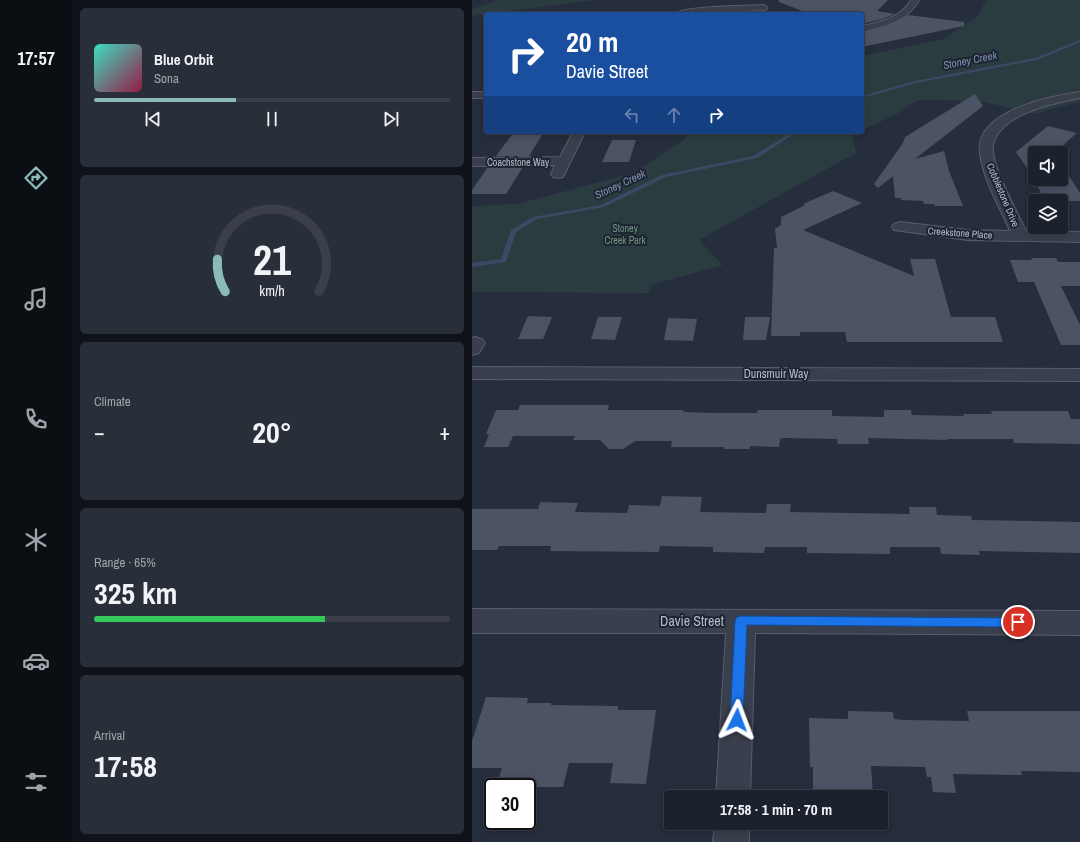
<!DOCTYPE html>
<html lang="en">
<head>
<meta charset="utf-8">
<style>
  body { margin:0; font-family:"Archivo Narrow",sans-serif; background:#292f39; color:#f1f3f6; height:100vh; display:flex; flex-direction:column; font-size:15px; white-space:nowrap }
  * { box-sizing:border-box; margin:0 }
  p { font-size:13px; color:#a0a4aa }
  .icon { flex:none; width:22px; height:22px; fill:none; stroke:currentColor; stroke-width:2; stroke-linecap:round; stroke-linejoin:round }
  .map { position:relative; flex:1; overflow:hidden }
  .panel { display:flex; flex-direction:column; gap:8px; padding:8px; background:#0f1319; width:400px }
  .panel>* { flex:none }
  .hud { position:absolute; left:12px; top:12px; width:380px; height:122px; border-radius:4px; box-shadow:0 2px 10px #0003,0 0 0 1px #3a3f49; background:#1a4fa0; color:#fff; overflow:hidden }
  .buttons { position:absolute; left:556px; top:146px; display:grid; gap:8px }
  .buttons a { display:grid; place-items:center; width:40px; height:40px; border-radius:4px; background:#1c222d; box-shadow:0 2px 10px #0003,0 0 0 1px #3a3f49; font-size:20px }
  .speed { position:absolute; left:12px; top:778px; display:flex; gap:8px; font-size:20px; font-weight:700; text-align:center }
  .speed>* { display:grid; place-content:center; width:52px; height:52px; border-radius:50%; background:#1c222d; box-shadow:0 2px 10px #0003,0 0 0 1px #3a3f49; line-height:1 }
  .speed .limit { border:2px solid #111; border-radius:6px; background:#fff; color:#111 }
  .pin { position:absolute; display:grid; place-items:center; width:34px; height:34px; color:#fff; margin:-17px; border:2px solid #fff; border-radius:50%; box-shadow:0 1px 4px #0007 }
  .me { position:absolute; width:44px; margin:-22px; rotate:3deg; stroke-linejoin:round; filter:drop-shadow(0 0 3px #0008) }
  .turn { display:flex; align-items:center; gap:14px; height:84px; padding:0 16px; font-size:18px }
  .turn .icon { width:52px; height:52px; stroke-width:2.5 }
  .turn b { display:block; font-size:28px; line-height:34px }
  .lanes { display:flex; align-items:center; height:38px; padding:0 16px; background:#0003; justify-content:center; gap:20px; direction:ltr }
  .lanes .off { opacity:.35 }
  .big { font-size:30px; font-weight:700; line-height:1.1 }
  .panel .widget { flex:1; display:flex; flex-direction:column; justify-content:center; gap:6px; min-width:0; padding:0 14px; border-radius:6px; background:#292f39 }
  .panel .dial { align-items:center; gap:0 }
  .dial svg { height:104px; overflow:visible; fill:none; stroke:#3a3f49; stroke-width:7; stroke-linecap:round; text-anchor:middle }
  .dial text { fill:#f1f3f6; stroke:none }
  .song { display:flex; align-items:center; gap:12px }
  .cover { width:48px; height:48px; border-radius:6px; background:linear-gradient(135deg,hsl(170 70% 55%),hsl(340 70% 35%)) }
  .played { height:4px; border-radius:2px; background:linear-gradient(90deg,#8bbbb9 40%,#3a3f49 40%) }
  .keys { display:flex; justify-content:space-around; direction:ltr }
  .heat { display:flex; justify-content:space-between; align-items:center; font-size:22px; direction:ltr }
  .charge { height:6px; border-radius:3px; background:linear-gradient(90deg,#34c759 65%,#3a3f49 0) }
  .trip { position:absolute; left:192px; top:790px; width:224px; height:40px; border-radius:4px; background:#1c222d; box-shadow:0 2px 10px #0003,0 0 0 1px #3a3f49; font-weight:700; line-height:40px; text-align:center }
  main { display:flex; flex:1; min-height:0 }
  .menu { display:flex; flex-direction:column; width:72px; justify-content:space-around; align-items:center; background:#0b0e12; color:#a0a4aa }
  .menu .icon { width:28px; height:28px }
  .menu .selected { color:#8bbbb9 }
  .menu b { font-size:18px; color:#f1f3f6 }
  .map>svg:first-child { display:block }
  .green { fill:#2b3c41 }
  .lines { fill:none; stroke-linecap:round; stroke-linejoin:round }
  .stream { fill:#3d4964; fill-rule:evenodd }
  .building { fill:#4c5365 }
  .minor-casing { stroke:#585d6b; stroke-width:2 }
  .minor { fill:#3a3f4d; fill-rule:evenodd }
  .route { fill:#1a73e8; stroke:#114b97 }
  .labels { text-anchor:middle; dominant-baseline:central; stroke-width:4; stroke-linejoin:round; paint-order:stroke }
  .far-street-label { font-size:10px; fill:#b6bac8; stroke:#1f2432 }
  .far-park-label { font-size:10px; fill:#6f977d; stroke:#1f2432 }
  .far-water-label { font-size:11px; font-style:italic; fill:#7f8ead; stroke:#1f2432 }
  .street-label { font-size:12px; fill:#b6bac8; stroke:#1f2432 }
  .near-street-label { font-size:14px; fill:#b6bac8; stroke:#1f2432 }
</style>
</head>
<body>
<main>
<nav class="menu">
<b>17:57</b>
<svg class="icon selected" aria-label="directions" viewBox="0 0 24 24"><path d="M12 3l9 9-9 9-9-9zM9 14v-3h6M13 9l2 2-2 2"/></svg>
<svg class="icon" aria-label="music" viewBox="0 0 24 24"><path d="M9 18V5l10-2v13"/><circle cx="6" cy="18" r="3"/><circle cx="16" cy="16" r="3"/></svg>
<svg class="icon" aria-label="phone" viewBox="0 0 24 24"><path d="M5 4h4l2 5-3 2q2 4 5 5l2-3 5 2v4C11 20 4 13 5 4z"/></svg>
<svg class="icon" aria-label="climate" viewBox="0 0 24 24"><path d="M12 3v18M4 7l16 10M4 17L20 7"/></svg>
<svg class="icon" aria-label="car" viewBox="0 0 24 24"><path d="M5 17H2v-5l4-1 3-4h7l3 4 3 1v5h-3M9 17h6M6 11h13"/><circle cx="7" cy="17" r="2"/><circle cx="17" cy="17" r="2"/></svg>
<svg class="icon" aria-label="filters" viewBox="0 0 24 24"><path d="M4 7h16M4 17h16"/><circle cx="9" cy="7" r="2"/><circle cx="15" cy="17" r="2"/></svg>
</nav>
<section class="panel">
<div class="widget">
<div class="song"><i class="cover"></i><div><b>Blue Orbit</b><p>Sona</p></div></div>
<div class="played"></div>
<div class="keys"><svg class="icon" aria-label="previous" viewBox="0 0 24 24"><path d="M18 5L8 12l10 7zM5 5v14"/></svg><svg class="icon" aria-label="pause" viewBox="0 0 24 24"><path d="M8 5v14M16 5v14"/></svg><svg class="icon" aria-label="next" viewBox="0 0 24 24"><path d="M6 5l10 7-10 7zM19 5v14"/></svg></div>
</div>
<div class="widget dial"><svg viewBox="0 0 100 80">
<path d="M14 69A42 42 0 1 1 86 69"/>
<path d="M14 69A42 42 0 0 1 8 44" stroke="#8bbbb9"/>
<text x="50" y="56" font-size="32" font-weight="700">21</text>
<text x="50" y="72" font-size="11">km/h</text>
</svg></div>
<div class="widget"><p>Climate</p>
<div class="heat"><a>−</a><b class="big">20°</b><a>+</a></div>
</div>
<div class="widget"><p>Range · 65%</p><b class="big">325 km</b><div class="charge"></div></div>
<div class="widget"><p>Arrival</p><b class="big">17:58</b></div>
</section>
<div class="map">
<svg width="608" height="842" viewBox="0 0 608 842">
  <rect width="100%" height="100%" fill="#262d3c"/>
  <!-- green -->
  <path class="green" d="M27 0H122L0 16V9Z
    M514 0H608V102L578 109 563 114 508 101 446 100 425 114 390 130V56L471 39 506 16Z
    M218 132H385L380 135 384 153 227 240 251 265 179 285 177 293 0 292V206L44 204 162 173 214 138Z"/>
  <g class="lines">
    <!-- stream -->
    <path class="stream" d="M608 40V42L565 60 444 83 390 98V96L443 81 563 58Z
      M320 132H325L285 158 194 177 132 207 65 219 44 232 34 262 0 267V263L29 259 39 230 61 217 129 205 190 175 281 156Z"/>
  </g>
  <!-- building -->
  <path class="building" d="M307 0H416L405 11 423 14 410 19 390 24V14H338L307 2Z
    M436 15 492 22V26L390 47V33L415 26Z
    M503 94 511 106 443 159 472 151 477 171 491 206H463L462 204H452L451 201 429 200V198H423L421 176 406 188 402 184 431 143 433 137Z
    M576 126 605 133 582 153H563V179H589V173L597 176 608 193V201H573L559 174 544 152Z
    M42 132H72L57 156H24Z
    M140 140H164L157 162H130Z
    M16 167H51L34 194H0V190Z
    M361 191 390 203 331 230 442 276 438 259H463L479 317H523L531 342H375L373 332H328V336H299L302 248H305L303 229 309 225V217L333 205 331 204Z
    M559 258H584L586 262H608V286H589L608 325V345H589L562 282H546L538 260H560Z
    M56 316 80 317 71 339H46Z
    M126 317H150L143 340 119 339Z
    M273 317H298L294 340H271Z
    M196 318 225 319 221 341 192 340Z
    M48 405H137L136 410H212L211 412 243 413H285L286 410H360V416L412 417V410H439L440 415 492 416 491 414H520L519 411H596L599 419H608V444L542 443 541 439H475L476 440 396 438 397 444H366L365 439 312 438 308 439 307 447 278 446V449H252V447H199L200 441H163L151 449H137L128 440H101L103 436H41L36 447H12L17 434H14L24 410H46Z
    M190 496 230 497 228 512 294 513 295 504H319L318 512 438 514 437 507H464L465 515 499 516 500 520 608 522V553L507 551 508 555 469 554 468 547H418V554L335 553V547H293L292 553 241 552V547L188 546 187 552 78 551 79 546H27L25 550H0V509H66L68 502 106 503 103 512 155 513 157 505 188 506Z
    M14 697 56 698 55 703H79V705L146 706V710H184L174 784 138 783 141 763H97L91 787H24L30 768H0V741Z
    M376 711 421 712 422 719 432 720 497 721 495 711H608V772L549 771 550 775 481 774 484 793 461 792 459 777H455L453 767 399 766 401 795 341 794V767H338L337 718 376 719Z"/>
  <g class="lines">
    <!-- minor casing -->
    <g class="minor-casing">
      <path id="minor" d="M439 0H447C435 22 413 26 390 32V26C408 22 429 18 439 0Z
        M291 5 294 6 295 8 294 10 202 14C211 6 276 6 291 5Z
        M0 92H14V98H0Z
        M608 92V98C582 103 526 114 521 146 518 164 546 213 554 231L608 232V242L496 240 422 230 420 227 422 224 428 222 496 230 538 231C527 206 512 181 508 154 501 111 579 96 608 92Z
        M101 132H113L91 177 86 178 81 177 79 174 83 165 0 166V158L88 157Z
        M3 337 10 339 13 343 7 353 0 355V338Z
        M0 367 608 369V381L0 379Z
        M0 609 608 611V635L283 633 278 797H244L254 633H0Z
        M243 823H277V842H241Z"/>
    </g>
    <!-- minor -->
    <use href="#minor" class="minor"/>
  </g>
  <!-- route -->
  <path class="route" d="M269 616 546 618 551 619 552 622 551 626 546 627 275 625 271 720 269 724 265 726 260 724 258 720 263 621 265 617Z"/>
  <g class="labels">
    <!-- far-street labels -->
    <g class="far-street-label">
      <text x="46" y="162">Coachstone Way</text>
      <text transform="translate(531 195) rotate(67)">Cobblestone Drive</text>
      <text transform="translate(488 233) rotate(4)">Creekstone Place</text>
    </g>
    <!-- far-park labels -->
    <g class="far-park-label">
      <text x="153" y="228">Stoney<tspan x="153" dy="12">Creek Park</tspan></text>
    </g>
    <!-- far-water labels -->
    <g class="far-water-label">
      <text transform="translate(498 60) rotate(-11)">Stoney Creek</text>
      <text transform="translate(148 184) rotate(-25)">Stoney Creek</text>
    </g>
    <!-- street labels -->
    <g class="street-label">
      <text x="304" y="374">Dunsmuir Way</text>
    </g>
    <!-- near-street labels -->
    <g class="near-street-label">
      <text x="220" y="621">Davie Street</text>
    </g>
  </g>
</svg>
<div class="buttons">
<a><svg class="icon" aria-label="sound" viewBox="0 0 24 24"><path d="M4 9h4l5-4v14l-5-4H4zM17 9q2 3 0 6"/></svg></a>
<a><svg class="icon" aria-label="layers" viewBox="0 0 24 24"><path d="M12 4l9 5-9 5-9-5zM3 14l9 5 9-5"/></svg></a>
</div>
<div class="speed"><div class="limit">30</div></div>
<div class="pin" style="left:546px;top:622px;background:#d93025"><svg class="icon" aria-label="arrive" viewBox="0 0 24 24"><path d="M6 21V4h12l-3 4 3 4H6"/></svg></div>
<svg class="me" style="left:265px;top:720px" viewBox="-20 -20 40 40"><path d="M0-17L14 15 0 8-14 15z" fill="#1a73e8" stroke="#fff" stroke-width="4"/></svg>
<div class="trip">17:58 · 1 min · 70 m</div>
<div class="hud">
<div class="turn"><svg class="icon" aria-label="right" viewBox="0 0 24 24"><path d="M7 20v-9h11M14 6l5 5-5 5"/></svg><div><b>20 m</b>Davie Street</div></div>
<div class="lanes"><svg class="icon off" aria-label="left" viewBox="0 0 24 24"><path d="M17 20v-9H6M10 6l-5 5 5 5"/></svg><svg class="icon off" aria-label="ahead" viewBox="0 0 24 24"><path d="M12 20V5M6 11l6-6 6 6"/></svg><svg class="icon" aria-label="right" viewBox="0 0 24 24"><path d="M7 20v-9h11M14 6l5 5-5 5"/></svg></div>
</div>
</div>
</main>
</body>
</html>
